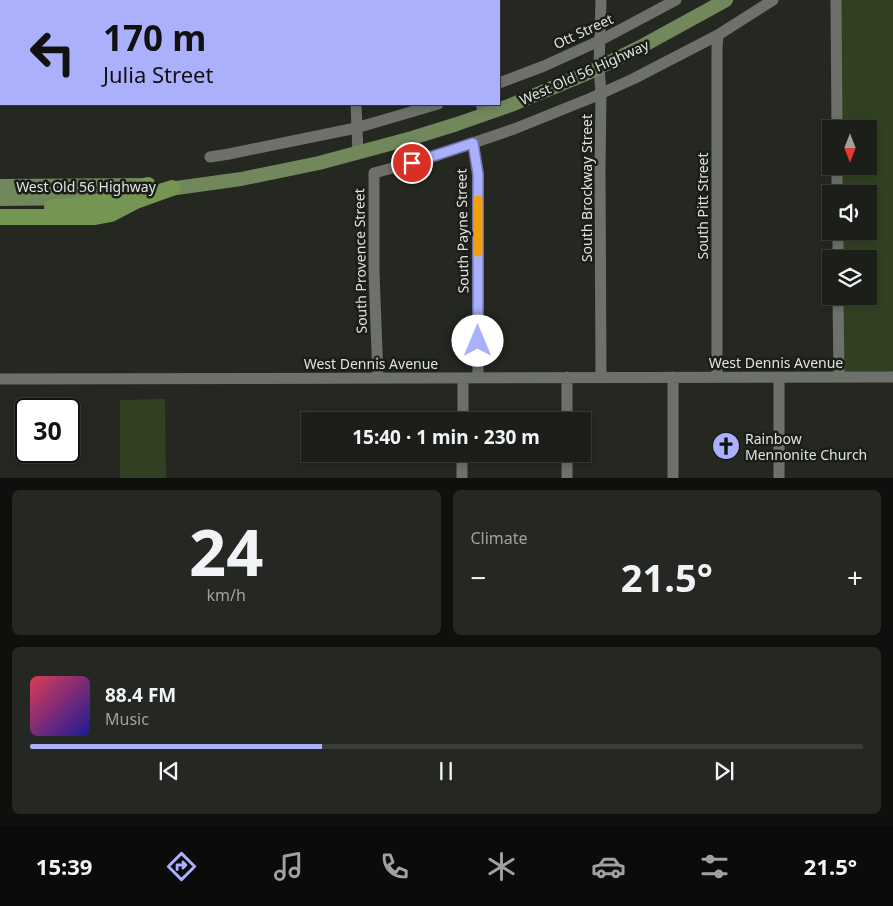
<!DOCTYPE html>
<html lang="en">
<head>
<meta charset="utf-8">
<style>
  body { margin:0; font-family:"Noto Sans",sans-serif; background:#242722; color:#f1f3f6; height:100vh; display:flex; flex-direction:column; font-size:19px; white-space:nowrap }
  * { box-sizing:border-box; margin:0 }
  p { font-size:16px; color:#a0a2a2 }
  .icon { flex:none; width:28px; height:28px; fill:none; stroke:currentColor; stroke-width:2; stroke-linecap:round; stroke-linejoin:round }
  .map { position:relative; height:478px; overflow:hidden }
  .drawer { display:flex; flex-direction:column; gap:12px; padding:12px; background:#0f100e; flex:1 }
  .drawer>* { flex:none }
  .banner { position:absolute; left:0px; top:0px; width:500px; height:105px; box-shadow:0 2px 8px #0003,0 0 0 1px #393c38; background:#aab0fb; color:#111; overflow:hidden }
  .needle { width:32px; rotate:180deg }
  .fabs { position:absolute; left:822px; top:120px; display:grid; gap:10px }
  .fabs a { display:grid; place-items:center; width:55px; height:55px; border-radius:0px; background:#1b1e19; box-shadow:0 2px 8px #0003,0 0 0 1px #393c38; font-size:25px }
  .speed { position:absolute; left:15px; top:398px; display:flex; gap:10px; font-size:25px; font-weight:700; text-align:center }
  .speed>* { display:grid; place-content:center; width:65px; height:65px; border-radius:50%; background:#1b1e19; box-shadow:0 2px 8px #0003,0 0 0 1px #393c38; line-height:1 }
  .speed .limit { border:2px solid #111; border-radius:8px; background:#fff; color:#111 }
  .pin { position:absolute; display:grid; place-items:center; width:42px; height:42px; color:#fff; margin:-21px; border:2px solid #fff; border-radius:50%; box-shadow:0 1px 5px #0007 }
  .me { position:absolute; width:55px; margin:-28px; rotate:0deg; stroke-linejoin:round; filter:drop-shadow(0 0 4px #0008) }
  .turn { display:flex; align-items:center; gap:18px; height:105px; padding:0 20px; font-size:22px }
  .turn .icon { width:65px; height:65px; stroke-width:2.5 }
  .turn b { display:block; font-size:35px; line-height:42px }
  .big { font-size:38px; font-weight:700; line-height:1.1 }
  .drawer .card { flex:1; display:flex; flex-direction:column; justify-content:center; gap:8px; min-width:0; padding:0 18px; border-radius:8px; background:#242722 }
  .drawer .dial { align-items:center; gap:0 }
  .dial b { font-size:65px; line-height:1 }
  .song { display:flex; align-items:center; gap:15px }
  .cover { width:60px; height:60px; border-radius:8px; background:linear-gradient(135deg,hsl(350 70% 55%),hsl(240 70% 35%)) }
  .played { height:5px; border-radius:2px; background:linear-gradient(90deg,#aab0fb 35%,#393c38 35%) }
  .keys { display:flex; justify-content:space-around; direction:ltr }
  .heat { display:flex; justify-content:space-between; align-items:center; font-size:28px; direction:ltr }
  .drawer .tiles { flex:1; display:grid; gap:12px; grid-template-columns:1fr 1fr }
  .card:last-child { grid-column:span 2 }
  .trip { position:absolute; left:301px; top:412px; width:290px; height:50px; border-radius:0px; background:#1b1e19; box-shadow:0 2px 8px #0003,0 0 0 1px #393c38; font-weight:700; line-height:50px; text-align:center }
  .tabs { display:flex; height:80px; justify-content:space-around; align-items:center; background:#0b0c0a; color:#a0a2a2 }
  .tabs .icon { width:35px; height:35px }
  .tabs .current { color:#aab0fb }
  .tabs b { font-size:22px; color:#f1f3f6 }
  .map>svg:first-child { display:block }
  .green { fill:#314022 }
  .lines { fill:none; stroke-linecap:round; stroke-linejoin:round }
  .minor { stroke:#6d716a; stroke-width:11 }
  .major { stroke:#71875c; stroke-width:14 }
  .highway { stroke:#749652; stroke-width:16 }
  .route-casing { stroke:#6e72a3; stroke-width:12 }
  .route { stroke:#aab0fb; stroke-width:9 }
  .slow { stroke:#f59e0b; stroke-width:9 }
  .labels { text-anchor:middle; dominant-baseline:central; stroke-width:5; stroke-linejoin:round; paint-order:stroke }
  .street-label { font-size:14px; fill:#e0e2de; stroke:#1b1e18 }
  .poi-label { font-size:14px; fill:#e0e2de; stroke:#1b1e18; text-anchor:start }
</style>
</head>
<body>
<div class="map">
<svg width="893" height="479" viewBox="0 0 893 479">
  <rect width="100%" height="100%" fill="#242821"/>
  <!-- green -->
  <path class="green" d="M836 0H893V377H839L838 296H869V259H838V231H869V194H837V166H869V129H837Z
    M165 399 166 478H120V400Z"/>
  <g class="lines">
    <!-- minor -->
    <path class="minor" d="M355 0V1
      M478 0V1
      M836 0 837 129
      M499 83 544 66 599 41 676 0
      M356 104 358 153
      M481 104 484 114
      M473 143 478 174V378
      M210 157 229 154 356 128 438 104
      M837 166V194
      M838 231V259
      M838 296 839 377
      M567 377V421
      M601 377 600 168 601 93 599 67 601 0
      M717 377V48L718 35
      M779 377V479
      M378 378 374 272V173L426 159 473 143 514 129 591 98 633 79 718 35 773 0
      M0 379 893 377
      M463 421V378
      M567 454V479
      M462 479V454
      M673 479V377"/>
    <!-- major -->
    <path class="major" d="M0 186 144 185
      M162 190 241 179 319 163 412 138 457 124 511 105 588 73 644 45 726 0
      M0 199 83 198"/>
    <!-- highway -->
    <path class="highway" d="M52 207C87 207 116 197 148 185
      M0 217H95L111 214 136 201 172 188"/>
  </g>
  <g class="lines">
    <!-- route casing -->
    <g class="route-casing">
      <path id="route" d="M412 163 473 143 478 174V341"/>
    </g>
    <!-- route -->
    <use href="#route" class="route"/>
    <!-- slow -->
    <path class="slow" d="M478 200V252"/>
  </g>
  <!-- icons -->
  <defs>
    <g id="church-disc" transform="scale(1.4375)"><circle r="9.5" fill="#aab0fb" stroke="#1b1e18"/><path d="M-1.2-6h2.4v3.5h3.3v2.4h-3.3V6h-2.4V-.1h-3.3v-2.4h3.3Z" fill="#111"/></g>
  </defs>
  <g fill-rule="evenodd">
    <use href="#church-disc" x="726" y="446"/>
  </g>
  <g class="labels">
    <!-- street labels -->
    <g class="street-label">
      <text transform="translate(583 31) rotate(-25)">Ott Street</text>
      <text transform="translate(584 72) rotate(-24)">West Old 56 Highway</text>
      <text x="86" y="186">West Old 56 Highway</text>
      <text transform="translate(586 188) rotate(-90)">South Brockway Street</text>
      <text transform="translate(702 206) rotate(-90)">South Pitt Street</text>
      <text transform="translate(462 231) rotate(-91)">South Payne Street</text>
      <text transform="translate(360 261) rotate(-91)">South Provence Street</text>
      <text x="776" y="362">West Dennis Avenue</text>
      <text x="371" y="363">West Dennis Avenue</text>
    </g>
    <!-- poi labels -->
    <g class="poi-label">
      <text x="745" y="438">Rainbow<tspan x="745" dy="16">Mennonite Church</tspan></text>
    </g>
  </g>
</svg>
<div class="fabs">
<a><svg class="needle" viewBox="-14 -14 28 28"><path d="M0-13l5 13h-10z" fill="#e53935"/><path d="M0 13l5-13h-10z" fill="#a0a2a2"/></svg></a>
<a><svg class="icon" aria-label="sound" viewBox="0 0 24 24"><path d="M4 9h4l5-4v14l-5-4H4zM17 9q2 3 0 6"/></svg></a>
<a><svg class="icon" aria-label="layers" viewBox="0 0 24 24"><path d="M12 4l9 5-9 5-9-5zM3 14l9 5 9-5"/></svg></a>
</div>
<div class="speed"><div class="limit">30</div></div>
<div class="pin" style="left:412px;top:163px;background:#d93025"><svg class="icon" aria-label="arrive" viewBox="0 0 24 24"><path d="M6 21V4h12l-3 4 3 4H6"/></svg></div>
<svg class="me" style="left:478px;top:341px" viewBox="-20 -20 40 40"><circle r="19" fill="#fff"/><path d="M0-13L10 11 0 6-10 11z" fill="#aab0fb"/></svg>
<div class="trip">15:40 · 1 min · 230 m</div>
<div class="banner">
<div class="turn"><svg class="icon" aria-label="left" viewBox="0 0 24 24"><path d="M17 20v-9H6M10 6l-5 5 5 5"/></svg><div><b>170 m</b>Julia Street</div></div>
</div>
</div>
<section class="drawer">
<div class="tiles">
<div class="card dial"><b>24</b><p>km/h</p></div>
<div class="card"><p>Climate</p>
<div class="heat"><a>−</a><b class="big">21.5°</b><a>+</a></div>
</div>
<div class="card">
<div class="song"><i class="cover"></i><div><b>88.4 FM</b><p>Music</p></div></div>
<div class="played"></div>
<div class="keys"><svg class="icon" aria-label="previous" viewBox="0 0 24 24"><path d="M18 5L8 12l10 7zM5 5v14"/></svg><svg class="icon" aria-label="pause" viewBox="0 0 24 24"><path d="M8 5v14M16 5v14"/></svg><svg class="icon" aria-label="next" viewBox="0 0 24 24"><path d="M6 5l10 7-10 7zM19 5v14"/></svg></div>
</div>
</div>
</section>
<nav class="tabs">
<b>15:39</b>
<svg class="icon current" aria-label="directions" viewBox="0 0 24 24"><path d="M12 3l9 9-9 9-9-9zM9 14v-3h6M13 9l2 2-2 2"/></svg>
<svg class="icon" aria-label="music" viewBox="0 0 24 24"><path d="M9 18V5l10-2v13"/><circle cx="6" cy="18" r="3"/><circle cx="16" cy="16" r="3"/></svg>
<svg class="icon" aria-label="phone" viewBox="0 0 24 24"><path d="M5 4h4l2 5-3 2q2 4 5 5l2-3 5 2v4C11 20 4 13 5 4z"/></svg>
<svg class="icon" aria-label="climate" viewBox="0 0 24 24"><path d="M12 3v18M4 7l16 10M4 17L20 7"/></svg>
<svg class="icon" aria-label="car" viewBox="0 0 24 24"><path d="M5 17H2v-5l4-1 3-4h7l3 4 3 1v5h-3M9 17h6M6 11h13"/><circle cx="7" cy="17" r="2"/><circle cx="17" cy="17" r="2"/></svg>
<svg class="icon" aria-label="filters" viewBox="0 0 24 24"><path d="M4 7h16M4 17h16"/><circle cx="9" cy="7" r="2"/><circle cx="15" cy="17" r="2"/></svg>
<b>21.5°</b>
</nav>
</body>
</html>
